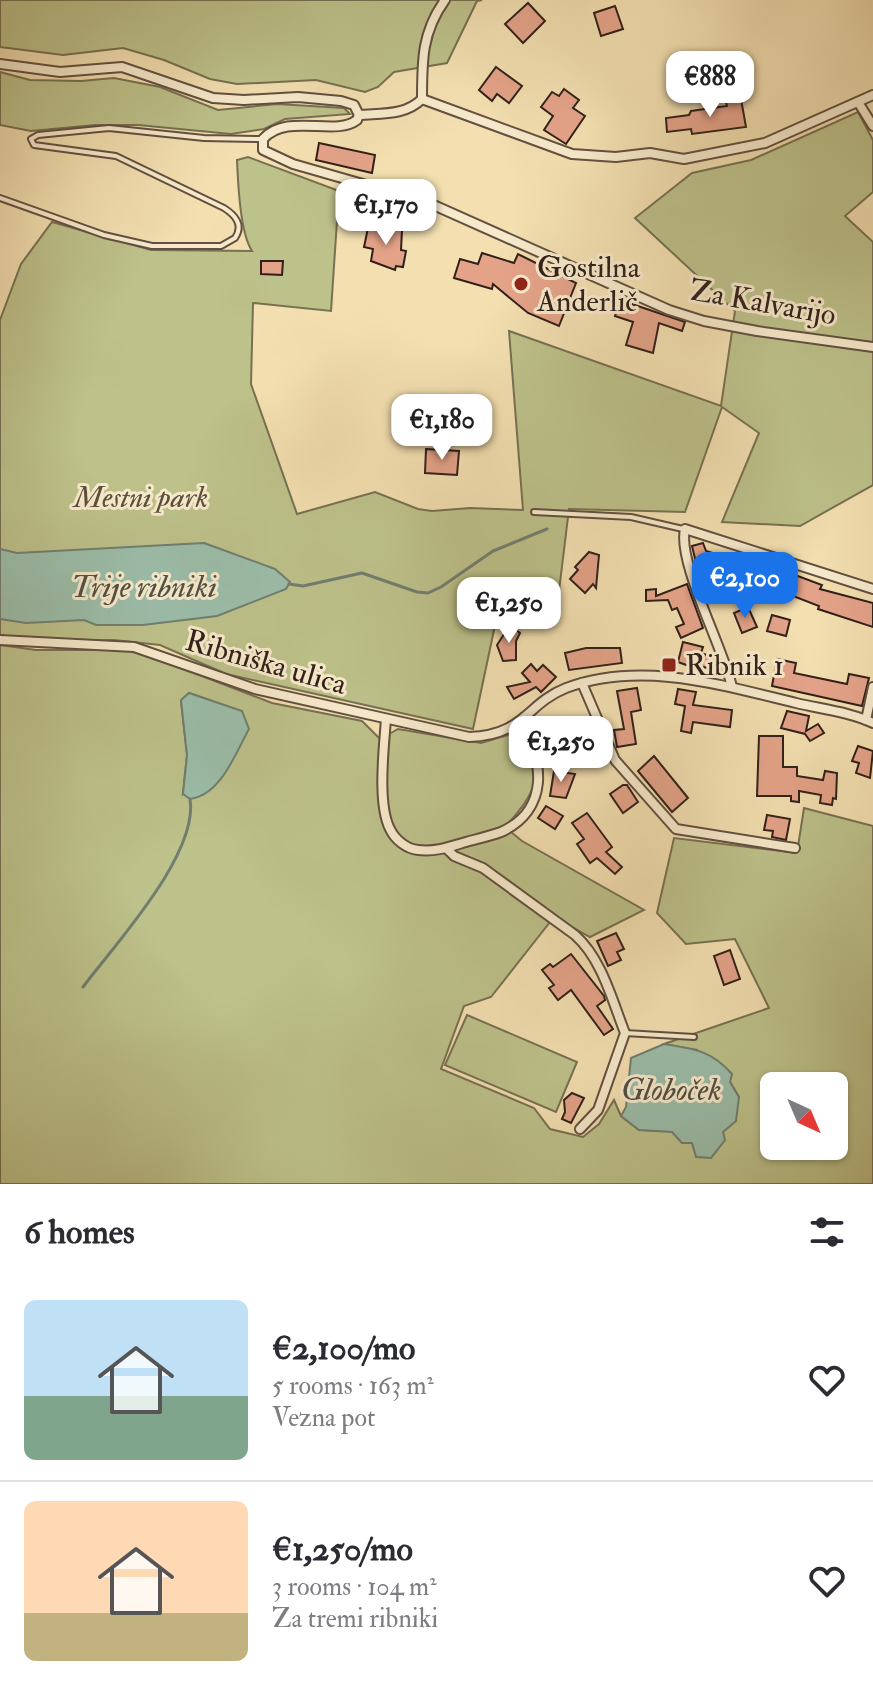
<!DOCTYPE html>
<html lang="en">
<head>
<meta charset="utf-8">
<style>
	:root { --surface:#fff; --page:#f7f7f7; --text:#2b2b33; --muted:#7c7c81; --line:#e1e1e2; --accent:#1a73e8 }
	body { margin:0; font-family:"IM FELL Double Pica",serif; background:var(--page); color:var(--text); height:100vh; display:flex; flex-direction:column; font-size:30px; white-space:nowrap }
	* { box-sizing:border-box; margin:0 }
	p { font-size:26px; color:var(--muted) }
	.icon { flex:none; width:44px; height:44px; fill:none; stroke:currentColor; stroke-width:2; stroke-linecap:round; stroke-linejoin:round }
	.map { position:relative; height:1184px; overflow:hidden }
	.drawer { display:flex; flex-direction:column; background:var(--surface); flex:1 }
	.drawer>* { flex:none }
	.needle { width:52px; rotate:136deg }
	.tools { position:absolute; left:760px; top:1072px; display:grid; gap:16px }
	.tools a { display:grid; place-items:center; width:88px; height:88px; border-radius:12px; background:var(--surface); box-shadow:0 2px 6px #0004; font-size:40px }
	.price { position:absolute; translate:-50% -68px; padding:0 18px; border-radius:16px; background:#fff; color:#222; font-size:26px; line-height:52px; filter:drop-shadow(0 2px 4px #0008) }
	.price::after { content:''; position:absolute; left:50%; top:48px; width:24px; height:18px; margin-left:-12px; background:inherit; clip-path:polygon(0 0,100% 0,50% 100%) }
	.price.current { background:var(--accent); color:#fff }
	ul { padding:0; list-style:none }
	li { display:flex; align-items:center; gap:24px; height:200px; padding:0 24px }
	li+li { border-top:2px solid var(--line) }
	li span { display:grid; place-items:center; flex:none; width:224px; height:160px; border-radius:12px; color:#555 }
	li>.icon { margin-inline-start:auto }
	span .icon { width:96px; height:96px; fill:#fffc; stroke-width:1 }
	li b { font-size:34px }
	h2 { display:flex; justify-content:space-between; align-items:center; height:96px; padding:0 24px; font-size:34px }
	.map>svg:first-child { display:block }
	.green { fill:#bdc18a; stroke:#777052; stroke-width:2; fill-rule:evenodd }
	.water { fill:#9bbda9; stroke:#717e70; stroke-width:2 }
	.lines { fill:none; stroke-linecap:round; stroke-linejoin:round }
	.stream { stroke:#717e70; stroke-width:3 }
	.building { fill:#e4a389; stroke:#31201a; stroke-width:2 }
	.service-casing { stroke:#625040; stroke-width:8 }
	.minor-casing { stroke:#625040; stroke-width:12 }
	.service { stroke:#f7eacc; stroke-width:4 }
	.minor { stroke:#f7eacc; stroke-width:8 }
	.poi-dot { fill:#8f2418; stroke:#f7eacc; stroke-width:3 }
	.labels { text-anchor:middle; stroke-width:6; stroke-linejoin:round; paint-order:stroke }
	.poi-label { font-size:30px; fill:#31201a; stroke:#f7eacc; text-anchor:start }
	.street-label { font-size:30px; fill:#31201a; stroke:#f7eacc }
	.park-label { font-size:30px; font-style:italic; fill:#5b503c; stroke:#f7eacc }
	.water-label { font-size:32px; font-style:italic; fill:#514f45; stroke:#f7eacc }
</style>
</head>
<body>
<div class="map">
<svg width="873" height="1184" viewBox="0 0 873 1184">
	<rect width="100%" height="100%" fill="#f3dfb0"/>
	<filter id="stains"><feTurbulence type="fractalNoise" baseFrequency=".0025" numOctaves="4"/><feColorMatrix values="0 0 0 0 .2 0 0 0 0 .09 0 0 0 0 .02 0 0 0 .5 -.17"/></filter>
	<radialGradient id="worn" r=".72"><stop offset=".6" stop-color="#630" stop-opacity="0"/><stop offset="1" stop-color="#630" stop-opacity=".3"/></radialGradient>
	<g class="green">
		<polygon points="0,0 482,0 477,1 447,63 394,72 378,87 365,92 316,80 237,84 210,79 164,60 123,48 63,55 0,47"/>
		<polygon points="0,72 30,80 81,81 114,78 160,87 218,110 277,104 344,108 350,114 285,119 264,129 231,134 138,125 95,125 31,131 0,125"/>
		<path d="M 858,112 L 873,140 L 873,192 L 845,216 L 873,242 L 873,485 L 800,526 L 722,522 L 759,433 L 722,407 L 685,512 L 569,509 L 557,607 L 497,616 L 473,729 L 226,674 L 160,645 L 114,640 L 47,642 L 0,635 L 0,320 L 21,264 L 52,222 L 151,250 L 252,251 C 240,233 238,183 237,160 L 248,157 L 339,191 L 331,311 L 253,303 L 251,384 L 297,514 L 375,492 L 418,509 L 432,511 L 470,508 L 523,510 L 509,331 L 721,406 L 735,311 L 635,218 L 692,173 L 751,160 Z"/>
		<path d="M 0,645 L 36,650 L 135,650 L 272,703 L 362,721 L 380,739 L 398,729 L 481,743 L 512,734 C 551,770 535,794 505,827 L 522,841 L 644,910 L 590,937 L 554,917 L 491,997 L 464,1006 L 441,1069 L 534,1108 L 550,1129 L 583,1137 L 599,1124 L 614,1100 L 621,1116 L 639,1130 L 723,1132 L 739,1097 L 730,1082 L 697,1050 L 664,1044 L 769,1008 L 735,939 L 686,944 L 657,913 L 674,838 L 797,853 L 804,808 L 873,826 L 873,1184 L 0,1184 ZM 189,693 L 241,711 L 183,793 L 187,755 L 181,701 ZM 774,1086 L 834,1086 L 834,1146 L 774,1146 Z"/>
		<polygon points="467,1015 577,1062 556,1112 445,1065"/>
	</g>
	<g class="water">
		<polygon points="204,543 275,569 290,582 286,589 217,616 143,625 96,625 84,620 26,623 0,619 0,549 17,553"/>
		<path d="M 189,693 L 242,711 L 249,729 C 235,754 221,795 190,799 L 183,794 L 187,755 L 181,700 Z"/>
		<path d="M 664,1044 C 694,1049 711,1050 732,1074 L 730,1082 L 739,1097 L 736,1121 L 723,1132 L 725,1140 L 711,1158 L 696,1157 L 692,1143 L 682,1143 L 672,1132 L 639,1130 L 621,1116 L 626,1107 L 631,1058 Z"/>
	</g>
	<g class="lines">
		<g class="stream">
			<polyline points="289,584 303,586 362,573 417,592 428,593 441,587 493,551 547,529"/>
			<path d="M 83,987 C 115,944 199,854 190,799"/>
		</g>
	</g>
	<g class="building">
		<polygon points="528,3 545,21 523,43 505,24"/>
		<polygon points="615,6 623,29 601,36 594,13"/>
		<polygon points="496,67 522,86 509,103 497,94 492,101 479,90"/>
		<polygon points="564,89 579,100 573,108 585,116 566,144 544,130 553,116 541,107 552,92 559,96"/>
		<polygon points="741,99 746,127 692,134 691,129 667,132 666,118 689,115 691,111 727,106 726,102"/>
		<polygon points="319,143 375,155 372,173 316,160"/>
		<polygon points="377,225 402,230 401,250 406,251 403,267 396,266 395,270 371,261 373,249 364,247 368,228 376,230"/>
		<polygon points="482,253 514,263 518,254 576,283 559,326 528,313 493,284 492,289 454,278 460,259 478,264"/>
		<polygon points="261,261 283,261 282,275 261,274"/>
		<polygon points="620,300 685,322 682,331 659,323 653,353 626,345 633,322 615,316"/>
		<polygon points="426,449 459,451 457,475 425,473"/>
		<polygon points="703,543 706,551 755,566 756,562 771,566 822,585 820,589 873,603 873,627 818,609 819,606 721,568 699,575 692,546"/>
		<polygon points="589,552 599,555 596,588 593,584 585,593 570,579 578,570 575,567"/>
		<polygon points="687,584 703,628 681,638 676,627 684,624 677,608 672,610 668,600 646,601 646,590 656,589 656,596"/>
		<polygon points="748,607 757,627 742,633 734,613"/>
		<polygon points="772,615 790,620 786,636 767,631"/>
		<polygon points="510,625 520,633 516,641 516,660 503,661 497,645"/>
		<polygon points="683,642 703,647 701,653 715,658 714,670 704,667 703,671 678,662"/>
		<polygon points="586,648 620,648 622,663 569,670 565,653"/>
		<polygon points="777,659 796,663 794,673 847,684 849,674 869,678 862,706 772,686"/>
		<polygon points="531,664 537,671 543,665 556,677 541,692 536,687 514,699 507,687 530,682 522,673"/>
		<polygon points="637,688 641,710 631,712 636,744 617,747 614,730 624,729 617,691"/>
		<polygon points="678,689 696,692 693,705 732,710 730,727 693,722 691,733 681,731 685,706 675,704"/>
		<polygon points="787,711 809,716 806,731 818,724 824,733 810,741 805,734 781,728"/>
		<polygon points="562,724 583,727 578,757 558,755"/>
		<polygon points="759,736 783,736 783,767 797,767 797,776 823,780 825,771 837,773 836,799 833,798 832,805 820,803 821,795 799,791 799,802 791,801 791,796 757,796"/>
		<polygon points="858,746 873,751 870,778 856,773 859,763 852,761"/>
		<polygon points="654,756 688,798 672,812 638,771"/>
		<polygon points="554,771 575,774 566,798 550,796"/>
		<polygon points="623,785 627,785 638,802 623,813 610,794"/>
		<polygon points="546,806 563,816 555,829 538,818"/>
		<polygon points="587,813 612,847 606,852 622,867 615,874 597,858 590,863 577,844 584,839 572,823"/>
		<polygon points="767,815 790,819 786,840 772,837 773,831 764,830"/>
		<polygon points="616,933 624,949 617,952 621,960 608,966 597,941"/>
		<polygon points="730,950 740,979 724,985 714,956"/>
		<polygon points="571,954 604,996 605,1000 597,1006 613,1029 604,1035 571,990 558,1000 549,988 554,985 542,970 550,964 553,967"/>
		<polygon points="572,1093 584,1098 571,1123 562,1119 565,1112 564,1100"/>
	</g>
	<g class="lines">
		<defs>
			<g id="service">
				<path d="M 0,198 L 104,235 L 152,246 L 221,246 L 235,238 C 244,225 235,215 224,208 L 116,156 L 34,145 L 31,139 L 38,135 L 109,128 L 204,138 L 261,139"/>
				<polyline points="534,512 631,517 683,529"/>
				<polyline points="625,1033 694,1037"/>
			</g>
			<g id="minor">
				<polyline points="0,64 60,72 122,67 213,98 244,100 298,97 341,101 354,105 359,115"/>
				<polyline points="422,99 572,154 616,157 650,153 684,159 765,143 873,95"/>
				<path d="M 422,99 C 422,60 422,32 445,0"/>
				<polyline points="858,102 873,126"/>
				<path d="M 359,115 L 357,120 C 335,137 287,112 263,139 L 263,150 L 293,164 L 429,203 L 669,310 L 704,321 L 757,331 L 873,347"/>
				<path d="M 359,115 C 381,113 405,116 422,99"/>
				<path d="M 0,640 L 134,647 L 255,689 L 469,737 C 525,735 526,704 566,688 C 641,660 721,685 796,703 C 821,709 850,712 873,723"/>
				<polyline points="582,683 615,760 676,829 795,848"/>
				<path d="M 732,687 C 723,647 677,562 685,529 L 873,589"/>
				<path d="M 386,719 C 384,747 377,804 390,829 C 395,840 407,849 418,850 C 436,852 449,847 466,842 C 477,839 490,836 501,832 C 548,811 547,759 517,724"/>
				<polyline points="866,720 873,687"/>
				<path d="M 448,850 L 454,856 L 483,868 L 575,935 C 602,959 612,1000 625,1033 L 598,1110 L 580,1129"/>
			</g>
		</defs>
		<use href="#service" class="service-casing"/>
		<use href="#minor" class="minor-casing"/>
		<use href="#service" class="service"/>
		<use href="#minor" class="minor"/>
	</g>
	<g class="poi-dot">
		<circle cx="521" cy="284" r="8"/>
		<rect x="661" y="657" width="16" height="16" rx="4"/>
	</g>
	<g class="labels">
		<g class="poi-label">
			<text x="537" y="277">Gostilna<tspan x="537" dy="34">Anderlič</tspan></text>
			<text x="685" y="675">Ribnik 1</text>
		</g>
		<g class="street-label">
			<text transform="translate(763 302) rotate(10)" y="10">Za Kalvarijo</text>
			<text transform="translate(266 662) rotate(16)" y="10">Ribniška ulica</text>
		</g>
		<g class="park-label">
			<text x="141" y="507">Mestni park</text>
		</g>
		<g class="water-label">
			<text x="144" y="597">Trije ribniki</text>
			<text x="671" y="1100">Globoček</text>
		</g>
	</g>
	<rect width="100%" height="100%" filter="url(#stains)"/>
	<rect width="100%" height="100%" fill="url(#worn)"/>
</svg>
<div class="tools">
<a><svg class="needle" viewBox="-14 -14 28 28"><path d="M0-13l5 13h-10z" fill="#e53935"/><path d="M0 13l5-13h-10z" fill="#7c7c81"/></svg></a>
</div>
<b class="price" style="left:710px;top:119px">€888</b>
<b class="price" style="left:386px;top:247px">€1,170</b>
<b class="price" style="left:442px;top:462px">€1,180</b>
<b class="price current" style="left:745px;top:620px">€2,100</b>
<b class="price" style="left:509px;top:645px">€1,250</b>
<b class="price" style="left:561px;top:784px">€1,250</b>
</div>
<section class="drawer">
<h2>6 homes<svg class="icon" aria-label="filters" viewBox="0 0 24 24"><path d="M4 7h16M4 17h16"/><circle cx="9" cy="7" r="2"/><circle cx="15" cy="17" r="2"/></svg></h2>
<ul>
<li><span style="background:linear-gradient(#bfe0f5 60%,#7fa58c 0)"><svg class="icon" aria-label="home" viewBox="0 0 24 24"><path d="M3 11l9-7 9 7M6 9v11h12V9"/></svg></span><div><b>€2,100/mo</b><p>5 rooms · 163 m²</p><p>Vezna pot</p></div><svg class="icon" aria-label="heart" viewBox="0 0 24 24"><path d="M12 20l-8-8c-3-5 5-10 8-4 3-6 11-1 8 4z"/></svg></li>
<li><span style="background:linear-gradient(#ffd9b3 70%,#c2b280 0)"><svg class="icon" aria-label="home" viewBox="0 0 24 24"><path d="M3 11l9-7 9 7M6 9v11h12V9"/></svg></span><div><b>€1,250/mo</b><p>3 rooms · 104 m²</p><p>Za tremi ribniki</p></div><svg class="icon" aria-label="heart" viewBox="0 0 24 24"><path d="M12 20l-8-8c-3-5 5-10 8-4 3-6 11-1 8 4z"/></svg></li>
</ul>
</section>
</body>
</html>
